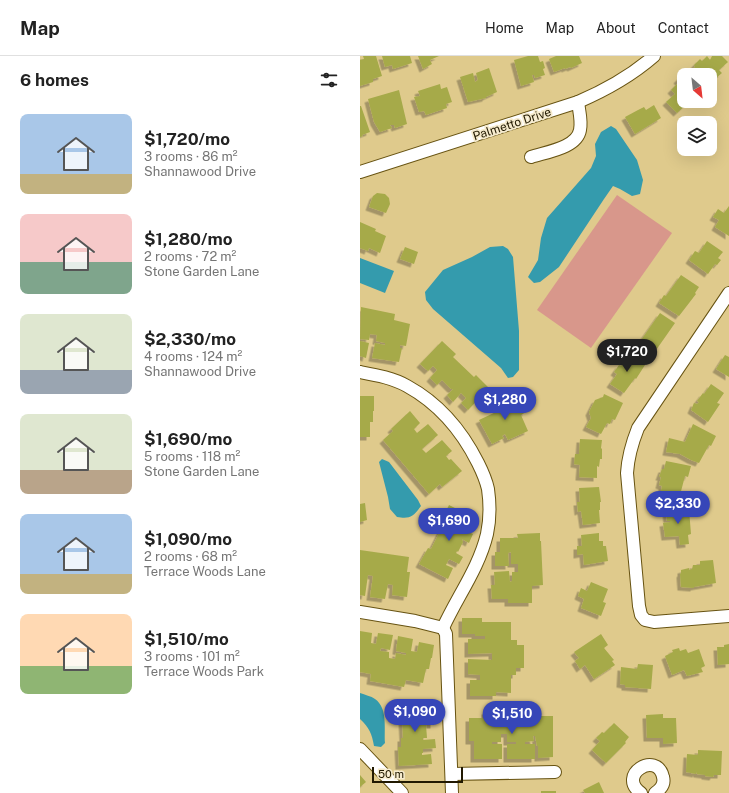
<!DOCTYPE html>
<html lang="en">
<head>
<meta charset="utf-8">
<style>
	:root { --surface:#fff; --page:#f2f2f2; --text:#222; --muted:#767676; --line:#e0e0e0; --accent:#3646b8 }
	body { margin:0; font-family:"Public Sans",sans-serif; background:var(--page); color:var(--text); height:100vh; display:flex; flex-direction:column; font-size:15px; white-space:nowrap }
	* { box-sizing:border-box; margin:0 }
	p { font-size:13px; color:var(--muted) }
	.icon { flex:none; width:22px; height:22px; fill:none; stroke:currentColor; stroke-width:2; stroke-linecap:round; stroke-linejoin:round }
	.map { position:relative; flex:1; overflow:hidden }
	.panel { display:flex; flex-direction:column; background:var(--surface); width:360px }
	.panel>* { flex:none }
	.needle { width:26px; rotate:152deg }
	.buttons { position:absolute; left:317px; top:12px; display:grid; gap:8px }
	.buttons a { display:grid; place-items:center; width:40px; height:40px; border-radius:8px; background:var(--surface); box-shadow:0 4px 16px #0002; font-size:20px }
	.scale { position:absolute; left:12px; bottom:10px; width:91px; box-sizing:border-box; padding-left:4px; border:2px solid #211901; border-top:0; font-size:11px; line-height:14px; white-space:nowrap; color:#211901; -webkit-text-stroke:3px #f6ebcd; paint-order:stroke }
	.price { position:absolute; translate:-50% -34px; padding:0 9px; border-radius:14px; background:var(--accent); color:#fff; font-size:13px; line-height:26px; filter:drop-shadow(0 1px 2px #0008) }
	.price::after { content:''; position:absolute; left:50%; top:24px; width:12px; height:9px; margin-left:-6px; background:inherit; clip-path:polygon(0 0,100% 0,50% 100%) }
	.price.selected { background:#222; color:#fff }
	ul { padding:0; list-style:none }
	li { display:flex; align-items:center; gap:12px; height:100px; padding:0 20px }
	li span { display:grid; place-items:center; flex:none; width:112px; height:80px; border-radius:8px; color:#555 }
	li>.icon { margin-inline-start:auto }
	span .icon { width:48px; height:48px; fill:#fffc; stroke-width:1 }
	li b { font-size:17px }
	h2 { display:flex; justify-content:space-between; align-items:center; height:48px; padding:0 20px; font-size:17px }
	header { display:flex; align-items:center; gap:24px; box-sizing:border-box; height:56px; padding:0 20px; background:var(--surface); border-bottom:1px solid var(--line) }
	header strong { font-size:19px }
	nav { display:flex; gap:22px; margin-inline-start:auto; font-size:14px }
	main { display:flex; flex:1; min-height:0 }
	.map>svg:first-child { display:block }
	.green { fill:#d8978b }
	.water { fill:#349bad }
	.building { fill:#a6aa4a; filter:url(#shadow) }
	.lines { fill:none; stroke-linecap:round; stroke-linejoin:round }
	.minor-casing { stroke:#675312; stroke-width:14 }
	.minor { stroke:#fff; stroke-width:12 }
	.labels { text-anchor:middle; stroke-width:3.5; stroke-linejoin:round; paint-order:stroke }
	.street-label { font-size:12px; fill:#211901; stroke:#f6ebcd }
</style>
</head>
<body>
<header>
<strong>Map</strong>
<nav><a>Home</a><a>Map</a><a>About</a><a>Contact</a></nav>
</header>
<main>
<section class="panel">
<h2>6 homes<svg class="icon" aria-label="filters" viewBox="0 0 24 24"><path d="M4 7h16M4 17h16"/><circle cx="9" cy="7" r="2"/><circle cx="15" cy="17" r="2"/></svg></h2>
<ul>
<li><span style="background:linear-gradient(#a9c7e8 75%,#c2b280 0)"><svg class="icon" aria-label="home" viewBox="0 0 24 24"><path d="M3 11l9-7 9 7M6 9v11h12V9"/></svg></span><div><b>$1,720/mo</b><p>3 rooms · 86 m²</p><p>Shannawood Drive</p></div></li>
<li><span style="background:linear-gradient(#f6c9c9 60%,#7fa58c 0)"><svg class="icon" aria-label="home" viewBox="0 0 24 24"><path d="M3 11l9-7 9 7M6 9v11h12V9"/></svg></span><div><b>$1,280/mo</b><p>2 rooms · 72 m²</p><p>Stone Garden Lane</p></div></li>
<li><span style="background:linear-gradient(#dfe7d0 70%,#9aa5b1 0)"><svg class="icon" aria-label="home" viewBox="0 0 24 24"><path d="M3 11l9-7 9 7M6 9v11h12V9"/></svg></span><div><b>$2,330/mo</b><p>4 rooms · 124 m²</p><p>Shannawood Drive</p></div></li>
<li><span style="background:linear-gradient(#dfe7d0 70%,#b9a48a 0)"><svg class="icon" aria-label="home" viewBox="0 0 24 24"><path d="M3 11l9-7 9 7M6 9v11h12V9"/></svg></span><div><b>$1,690/mo</b><p>5 rooms · 118 m²</p><p>Stone Garden Lane</p></div></li>
<li><span style="background:linear-gradient(#a9c7e8 75%,#c2b280 0)"><svg class="icon" aria-label="home" viewBox="0 0 24 24"><path d="M3 11l9-7 9 7M6 9v11h12V9"/></svg></span><div><b>$1,090/mo</b><p>2 rooms · 68 m²</p><p>Terrace Woods Lane</p></div></li>
<li><span style="background:linear-gradient(#ffd9b3 65%,#8fb573 0)"><svg class="icon" aria-label="home" viewBox="0 0 24 24"><path d="M3 11l9-7 9 7M6 9v11h12V9"/></svg></span><div><b>$1,510/mo</b><p>3 rooms · 101 m²</p><p>Terrace Woods Park</p></div></li>
</ul>
</section>
<div class="map">
<svg width="369" height="737" viewBox="0 0 369 737">
	<defs>
		<filter id="shadow"><feDropShadow dx="-3.5" dy="3.5" stdDeviation="0" flood-color="#0004"/></filter>
	</defs>
	<rect width="100%" height="100%" fill="#dfca8c"/>
	<polygon class="green" points="257,139 312,177 231,292 177,254"/>
	<g class="water">
		<polygon points="251,70 256,73 277,104 283,124 280,138 272,140 260,133 253,130 244,143 199,211 180,226 174,227 168,221 178,204 181,182 187,162 231,112 236,100 235,88 241,76"/>
		<polygon points="143,190 148,193 153,201 159,275 159,314 153,321 148,322 141,312 73,253 66,244 65,236 83,214 112,201 130,191"/>
		<polygon points="0,202 34,215 25,237 0,227"/>
		<path d="M 22,403 L 29,406 L 58,444 L 61,450 C 53,461 50,463 37,461 L 30,453 L 28,441 L 19,406 Z"/>
		<path d="M 0,637 C 5,639 11,640 15,643 C 28,652 24,673 25,687 L 21,691 L 14,690 C 12,678 9,671 0,663 Z"/>
	</g>
	<g class="building">
		<polygon points="3,0 16,0 22,20 13,23 13,26 0,30 0,4 4,3"/>
		<polygon points="22,0 50,0 52,7 33,13 32,9 25,11"/>
		<polygon points="58,0 79,0 70,4 72,8 63,13"/>
		<polygon points="168,0 178,0 180,6 183,5 185,12 183,13 185,19 175,22 174,19 172,19 174,26 161,30 154,4"/>
		<polygon points="196,0 219,0 222,7 211,12 210,11 205,13 205,12 194,16 189,3"/>
		<polygon points="347,0 350,4 352,0 362,0 368,6 359,14 362,17 356,22 353,20 350,22 350,19 334,19 330,15 335,11 334,9 340,3 342,5"/>
		<polygon points="129,12 137,36 126,41 126,42 108,46 100,21 113,17 115,26 118,24 116,17"/>
		<polygon points="325,16 327,19 324,19 324,45 330,45 317,57 306,46 315,38 311,34 319,26 317,24"/>
		<polygon points="80,28 81,33 87,31 92,46 86,48 87,52 66,59 64,55 59,56 54,41 60,40 58,35"/>
		<polygon points="39,34 47,68 35,72 34,69 30,69 32,72 20,76 14,66 8,43"/>
		<polygon points="294,49 301,62 275,78 265,61 278,54 284,51 286,54"/>
		<polygon points="0,50 1,50 10,76 2,79 3,80 0,81"/>
		<polygon points="17,137 25,138 29,142 30,148 26,157 9,151 13,140"/>
		<polygon points="369,150 369,180 355,171 359,164 353,161 358,153 364,157"/>
		<polygon points="0,166 16,173 15,175 26,180 20,197 9,192 8,195 0,192"/>
		<polygon points="347,185 363,196 358,202 361,204 357,209 355,208 348,218 329,204 335,195 339,197"/>
		<polygon points="45,191 58,196 54,208 40,203"/>
		<polygon points="321,219 339,231 335,237 336,238 319,260 299,247 304,239 306,240"/>
		<polygon points="1,251 35,258 34,264 50,268 46,290 40,289 40,292 42,292 39,306 12,302 15,287 25,289 25,287 16,285 17,279 10,278 9,284 0,283"/>
		<polygon points="300,257 315,267 294,297 279,287"/>
		<polygon points="0,285 9,287 6,302 0,300"/>
		<polygon points="82,285 96,298 93,301 114,321 116,319 129,332 108,354 101,347 106,342 101,337 93,346 87,339 93,333 91,333 82,324 83,323 77,329 70,322 77,314 73,310 68,315 60,308"/>
		<polygon points="269,298 285,309 276,323 275,322 264,337 250,328 257,318 254,316 259,309 261,310"/>
		<polygon points="365,299 369,301 369,321 356,313"/>
		<polygon points="351,328 364,337 357,347 360,348 348,366 331,354 334,347 337,348 339,346 337,345 343,337 344,338"/>
		<polygon points="244,338 263,347 255,364 252,363 250,368 247,367 241,378 226,371 231,362 229,356 235,344 243,341"/>
		<polygon points="0,340 14,340 14,355 13,355 13,366 10,366 10,381 0,381"/>
		<polygon points="158,340 166,356 161,359 168,375 148,384 145,378 142,380 144,382 132,388 119,364 138,355 136,350"/>
		<polygon points="50,355 60,367 54,373 57,377 68,368 78,379 62,393 66,397 82,384 92,395 86,400 89,404 91,403 102,415 82,431 80,428 69,438 23,384 33,375 31,373"/>
		<polygon points="333,368 356,380 351,390 349,389 339,407 331,404 320,398 306,396 309,382 325,386"/>
		<polygon points="220,383 242,384 241,392 242,393 242,403 240,403 239,411 237,410 237,422 219,421 220,409 214,408 215,398 219,398"/>
		<polygon points="306,405 331,410 328,421 325,420 319,443 300,440 302,430 299,429 301,421 299,421 302,413 304,413"/>
		<polygon points="239,431 241,446 240,446 240,454 239,454 240,467 223,469 221,455 218,456 217,446 220,446 219,432"/>
		<polygon points="5,447 7,464 0,466 0,448"/>
		<polygon points="89,449 117,463 113,472 106,468 105,469 104,474 113,478 109,487 102,483 103,486 98,496 97,495 96,497 103,501 99,508 89,503 86,509 93,512 88,523 59,508 68,492 71,493 84,467 81,465"/>
		<polygon points="311,452 320,452 321,454 329,453 331,478 328,479 329,488 320,489 319,480 305,481 303,467 310,466 310,465 307,465 306,455 311,455"/>
		<polygon points="180,477 180,485 181,485 183,529 172,530 172,547 148,547 148,543 132,543 131,529 135,529 134,516 149,515 150,526 152,525 152,516 158,516 158,508 151,508 151,496 148,497 149,510 135,510 135,496 140,496 140,482 158,482 157,478"/>
		<polygon points="239,477 239,485 243,485 243,490 246,490 248,505 224,509 223,498 217,499 217,490 222,490 221,479"/>
		<polygon points="0,494 49,501 47,516 50,516 47,541 32,539 33,529 28,528 25,543 10,541 13,520 8,519 5,540 0,539"/>
		<polygon points="353,504 356,527 334,531 334,532 321,531 320,518 321,517 321,514 329,512 329,514 332,513 333,509 340,509 340,505"/>
		<polygon points="231,526 248,533 243,546 246,547 241,560 221,552 224,543 218,540 221,532 227,535"/>
		<polygon points="102,562 122,562 122,566 151,566 151,584 157,584 157,589 164,589 164,612 156,612 156,619 151,619 151,637 136,636 136,640 110,640 110,624 120,624 120,619 108,618 108,603 132,604 132,597 108,598 108,583 125,583 125,580 115,580 115,578 102,578"/>
		<polygon points="0,575 12,577 11,587 16,588 18,577 33,579 30,594 21,592 20,595 29,596 29,602 35,603 36,597 46,599 46,597 36,595 38,580 53,583 51,595 57,596 59,586 74,589 72,602 71,602 69,613 66,613 63,627 46,624 44,631 10,625 11,618 0,616"/>
		<polygon points="241,578 248,589 244,592 254,604 252,605 255,609 234,623 225,609 220,613 215,605 219,602 214,596"/>
		<polygon points="369,588 369,608 358,609 357,591 364,591 364,589"/>
		<polygon points="319,592 320,595 326,593 328,597 339,593 345,610 341,612 343,616 327,620 324,614 312,619 305,600 313,596 312,594"/>
		<polygon points="278,608 293,609 291,633 265,631 265,629 260,628 261,611 277,613"/>
		<polygon points="70,643 70,653 61,654 61,656 62,656 62,661 74,660 74,669 66,669 67,682 63,682 63,684 75,683 76,692 63,693 63,697 62,697 62,699 71,698 72,708 39,710 38,691 41,691 41,682 43,682 42,662 39,662 38,645"/>
		<polygon points="177,654 177,660 193,660 193,701 178,702 178,690 177,690 175,680 173,680 174,685 165,686 165,688 175,688 175,703 147,703 147,688 156,688 156,686 147,686 147,678 141,678 141,686 132,686 132,688 142,688 142,703 114,703 114,685 109,685 109,662 125,662 125,655"/>
		<polygon points="303,658 303,662 316,662 317,687 303,688 303,682 287,682 286,659"/>
		<polygon points="254,667 269,681 265,686 266,687 246,707 232,694 240,685 236,682 242,676 244,677"/>
		<polygon points="338,694 362,695 361,719 354,719 353,721 345,720 345,719 337,718 337,716 336,718 326,716 327,698 338,699"/>
		<polygon points="0,719 6,726 0,731"/>
		<polygon points="239,726 244,737 225,737 223,734"/>
		<rect x="181" y="735" width="15" height="2"/>
	</g>
	<g class="lines">
		<defs>
			<g id="minor">
				<path d="M 171,101 C 186,96 217,92 220,74 C 222,65 219,55 218,46"/>
				<path d="M 0,116 L 218,46 C 246,34 271,20 294,0"/>
				<path d="M 369,237 L 278,372 C 272,387 268,401 267,417 L 279,550 L 281,559 L 285,564 L 294,566 L 369,560"/>
				<path d="M 0,316 C 16,319 33,322 47,330 C 78,347 102,375 118,407 C 122,415 126,424 128,433 C 130,447 130,464 127,478 C 119,512 97,541 83,572"/>
				<polyline points="0,556 55,565 83,572"/>
				<polyline points="83,572 86,578 92,737"/>
				<polyline points="0,693 42,737"/>
				<polyline points="92,718 195,716"/>
				<path d="M 281,737 C 256,719 297,694 303,721 C 305,728 301,733 295,737"/>
			</g>
		</defs>
		<use href="#minor" class="minor-casing"/>
		<use href="#minor" class="minor"/>
	</g>
	<g class="labels">
		<g class="street-label">
			<text transform="translate(152 68) rotate(-18)" y="4">Palmetto Drive</text>
		</g>
	</g>
</svg>
<div class="buttons">
<a><svg class="needle" viewBox="-14 -14 28 28"><path d="M0-13l5 13h-10z" fill="#e53935"/><path d="M0 13l5-13h-10z" fill="#767676"/></svg></a>
<a><svg class="icon" aria-label="layers" viewBox="0 0 24 24"><path d="M12 4l9 5-9 5-9-5zM3 14l9 5 9-5"/></svg></a>
</div>
<div class="scale">50 m</div>
<b class="price selected" style="left:267px;top:317px">$1,720</b>
<b class="price" style="left:145px;top:365px">$1,280</b>
<b class="price" style="left:318px;top:469px">$2,330</b>
<b class="price" style="left:89px;top:486px">$1,690</b>
<b class="price" style="left:55px;top:677px">$1,090</b>
<b class="price" style="left:152px;top:679px">$1,510</b>
</div>
</main>
</body>
</html>
